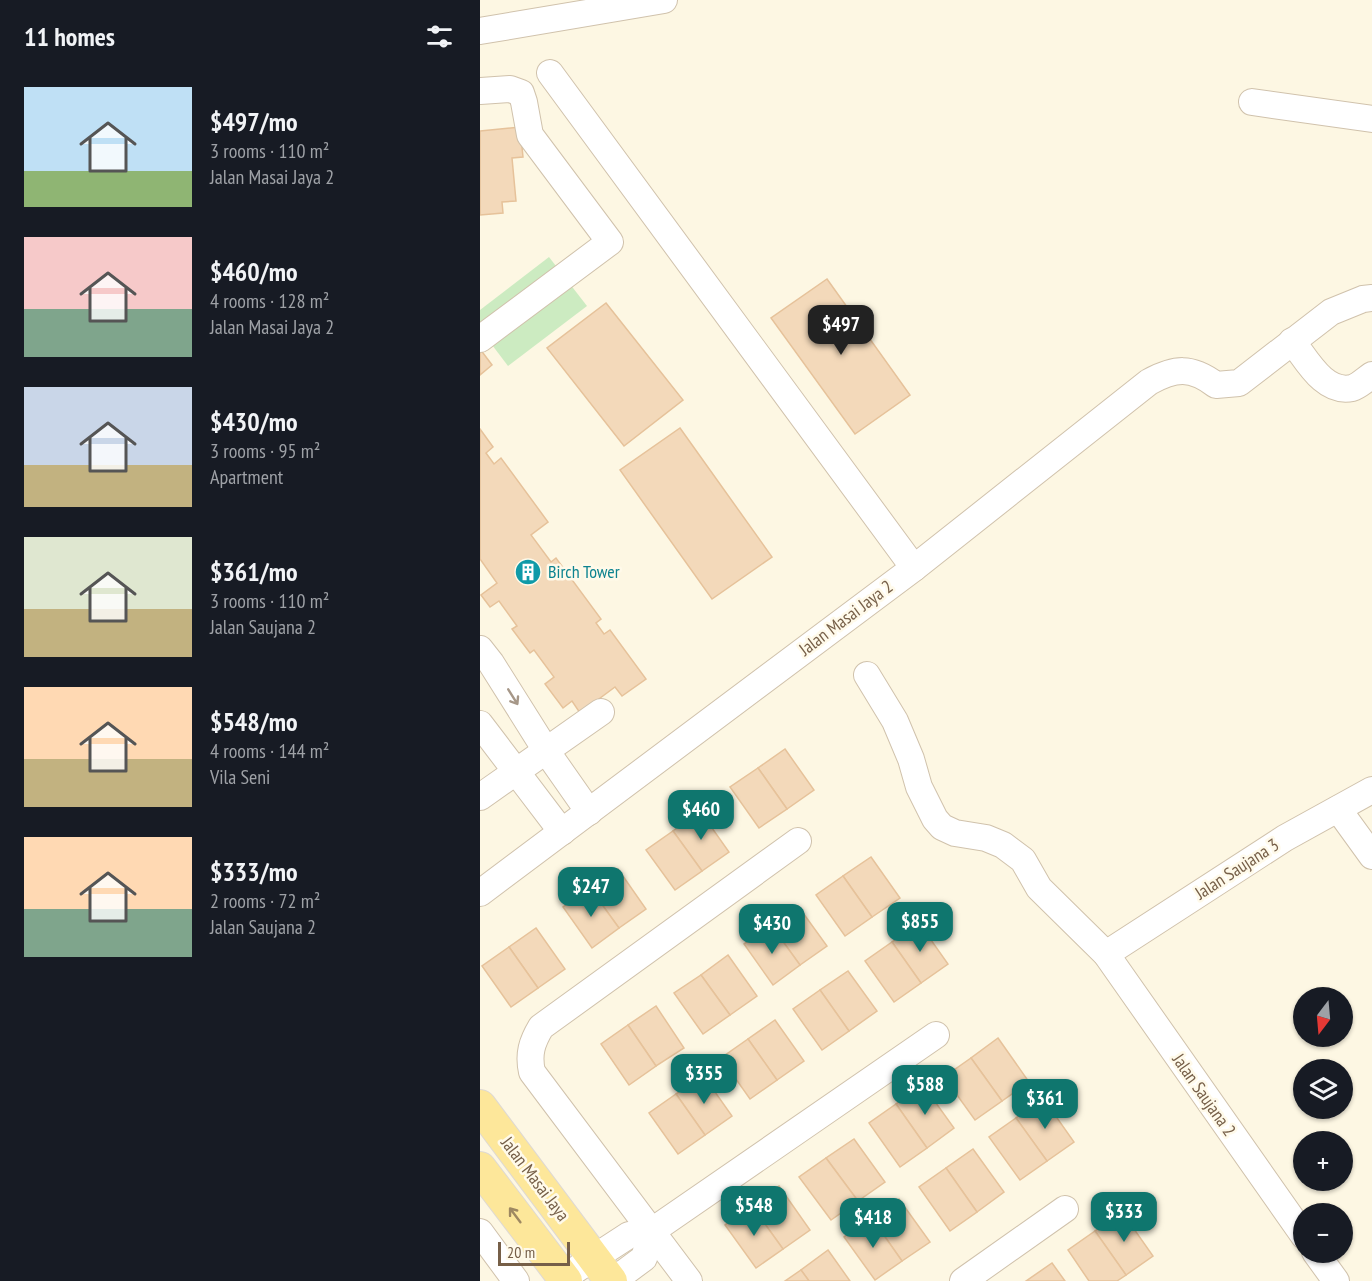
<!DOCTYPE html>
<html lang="en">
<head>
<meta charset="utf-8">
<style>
	:root { --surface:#171b24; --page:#242831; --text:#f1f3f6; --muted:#9ea1a6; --accent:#0f766e }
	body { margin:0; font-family:"PT Sans Narrow",sans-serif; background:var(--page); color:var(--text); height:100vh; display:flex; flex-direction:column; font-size:22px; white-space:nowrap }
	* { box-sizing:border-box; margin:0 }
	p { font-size:20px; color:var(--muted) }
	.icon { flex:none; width:33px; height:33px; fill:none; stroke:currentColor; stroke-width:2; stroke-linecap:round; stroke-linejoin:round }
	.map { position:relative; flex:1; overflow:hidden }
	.details { display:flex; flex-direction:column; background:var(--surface); width:480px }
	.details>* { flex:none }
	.needle { width:39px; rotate:196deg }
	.fabs { position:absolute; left:813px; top:987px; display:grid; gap:12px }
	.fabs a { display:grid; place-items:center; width:60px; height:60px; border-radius:50%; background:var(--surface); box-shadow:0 2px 4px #0004; font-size:30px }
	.scale { position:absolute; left:18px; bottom:15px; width:72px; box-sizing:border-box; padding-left:6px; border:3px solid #765f48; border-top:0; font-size:16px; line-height:21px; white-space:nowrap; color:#765f48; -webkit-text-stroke:4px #fffaea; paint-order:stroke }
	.price { position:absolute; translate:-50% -51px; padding:0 14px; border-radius:12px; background:var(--accent); color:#fff; font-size:20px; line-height:39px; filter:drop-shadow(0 2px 3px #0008) }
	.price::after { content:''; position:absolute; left:50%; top:36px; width:18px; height:14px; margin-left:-9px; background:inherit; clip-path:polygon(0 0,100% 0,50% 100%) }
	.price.current { background:#222; color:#fff }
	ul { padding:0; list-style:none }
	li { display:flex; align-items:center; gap:18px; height:150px; padding:0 24px }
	li span { display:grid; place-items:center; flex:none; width:168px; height:120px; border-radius:0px; color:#555 }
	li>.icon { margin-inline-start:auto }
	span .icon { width:72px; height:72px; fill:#fffc; stroke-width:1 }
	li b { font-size:26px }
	h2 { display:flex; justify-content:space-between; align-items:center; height:72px; padding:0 24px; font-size:26px }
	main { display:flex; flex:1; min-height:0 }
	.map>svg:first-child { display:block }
	.green { fill:#ccebc1 }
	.building { fill:#f3d9ba; stroke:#e6c29a; stroke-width:1.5 }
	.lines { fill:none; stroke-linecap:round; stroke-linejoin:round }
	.minor-casing { stroke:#d0c2ac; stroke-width:28 }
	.major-casing { stroke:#ded9d3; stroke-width:34 }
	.minor { stroke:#fff; stroke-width:26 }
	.major { stroke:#fde79a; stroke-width:32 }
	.oneway { stroke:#a69788 }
	.oneway2 { stroke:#9e8861 }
	.labels { text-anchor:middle; stroke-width:5; stroke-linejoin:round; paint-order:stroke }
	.culture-label { font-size:18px; fill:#0d838f; stroke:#fffaea; text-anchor:start }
	.street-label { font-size:18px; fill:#765f48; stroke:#fffaea }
</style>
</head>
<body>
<main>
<section class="details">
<h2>11 homes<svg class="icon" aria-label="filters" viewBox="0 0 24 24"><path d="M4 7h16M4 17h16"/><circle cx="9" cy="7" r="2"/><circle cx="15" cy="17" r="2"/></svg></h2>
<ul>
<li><span style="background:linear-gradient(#bfe0f5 70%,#8fb573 0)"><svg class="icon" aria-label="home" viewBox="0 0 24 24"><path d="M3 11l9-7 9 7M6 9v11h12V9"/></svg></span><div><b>$497/mo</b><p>3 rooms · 110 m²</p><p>Jalan Masai Jaya 2</p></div></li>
<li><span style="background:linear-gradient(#f6c9c9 60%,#7fa58c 0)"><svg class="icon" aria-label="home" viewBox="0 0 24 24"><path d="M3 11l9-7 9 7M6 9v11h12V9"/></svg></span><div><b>$460/mo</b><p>4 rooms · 128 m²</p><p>Jalan Masai Jaya 2</p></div></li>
<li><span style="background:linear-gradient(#c9d6e8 65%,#c2b280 0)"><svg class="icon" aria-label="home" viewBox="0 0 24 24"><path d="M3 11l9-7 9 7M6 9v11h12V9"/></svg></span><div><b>$430/mo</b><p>3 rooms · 95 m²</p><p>Apartment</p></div></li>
<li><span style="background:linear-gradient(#dfe7d0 60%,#c2b280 0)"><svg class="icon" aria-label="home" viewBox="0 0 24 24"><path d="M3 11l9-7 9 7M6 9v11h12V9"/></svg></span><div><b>$361/mo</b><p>3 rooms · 110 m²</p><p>Jalan Saujana 2</p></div></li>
<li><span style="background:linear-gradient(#ffd9b3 60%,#c2b280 0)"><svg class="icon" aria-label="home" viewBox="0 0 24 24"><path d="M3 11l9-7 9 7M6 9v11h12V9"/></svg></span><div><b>$548/mo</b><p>4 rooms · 144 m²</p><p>Vila Seni</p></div></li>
<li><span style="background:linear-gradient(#ffd9b3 60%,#7fa58c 0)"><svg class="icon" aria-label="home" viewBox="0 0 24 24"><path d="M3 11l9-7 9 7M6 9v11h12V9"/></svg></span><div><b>$333/mo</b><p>2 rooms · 72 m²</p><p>Jalan Saujana 2</p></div></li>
</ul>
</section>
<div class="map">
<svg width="892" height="1281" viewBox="0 0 892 1281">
	<rect width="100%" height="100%" fill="#fdf7e3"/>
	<polygon class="green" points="69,257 107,306 28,366 0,329 0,310"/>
	<g class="building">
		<polygon points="40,127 43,157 32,158 36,201 22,202 23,213 0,215 0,131"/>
		<polygon points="347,279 430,395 375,434 291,318"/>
		<polygon points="126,303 203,400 144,446 67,348"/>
		<polygon points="0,349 12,365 0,375"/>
		<polygon points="200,428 292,557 232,599 140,470"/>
		<polygon points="0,429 13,447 6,453 14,464 21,458 68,522 51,535 71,562 76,558 121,619 116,623 124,634 130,630 166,679 142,696 135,687 100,713 92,701 83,708 65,684 74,677 54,650 50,653 32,629 37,626 19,601 10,607 1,595 17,583 0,559"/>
		<polygon points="305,749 334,790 307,809 278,768"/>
		<polygon points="278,768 307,809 279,828 250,787"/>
		<polygon points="220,811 249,852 222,871 193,831"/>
		<polygon points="193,831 222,871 195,890 166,850"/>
		<polygon points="391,857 420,898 392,917 363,876"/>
		<polygon points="138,869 166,909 139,928 110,888"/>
		<polygon points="363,876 392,917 365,936 336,895"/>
		<polygon points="110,888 139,928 112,948 83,907"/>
		<polygon points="318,906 347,946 320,965 291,925"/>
		<polygon points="439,923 468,964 441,983 412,942"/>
		<polygon points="291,925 320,965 293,985 264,944"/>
		<polygon points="56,928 85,969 58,988 29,947"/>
		<polygon points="412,942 441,983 414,1002 385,961"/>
		<polygon points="29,947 58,988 31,1007 2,966"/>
		<polygon points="248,955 277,996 250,1015 221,975"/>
		<polygon points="368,971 397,1011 369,1031 340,990"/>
		<polygon points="221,975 250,1015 223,1034 194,993"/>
		<polygon points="340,990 369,1031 342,1050 313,1009"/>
		<polygon points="176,1006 204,1048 176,1066 148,1025"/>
		<polygon points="295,1020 324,1061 297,1080 268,1039"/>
		<polygon points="148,1025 176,1066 149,1085 121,1044"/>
		<polygon points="518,1038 549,1082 522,1101 491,1058"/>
		<polygon points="268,1039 297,1080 270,1099 241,1058"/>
		<polygon points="491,1058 522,1101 495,1120 464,1077"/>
		<polygon points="223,1075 252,1116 225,1135 196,1094"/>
		<polygon points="443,1085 474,1128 447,1148 416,1104"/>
		<polygon points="196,1094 225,1135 198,1154 169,1113"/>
		<polygon points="563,1098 594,1142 567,1161 536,1118"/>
		<polygon points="416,1104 447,1148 420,1167 389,1123"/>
		<polygon points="536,1118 567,1161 540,1180 509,1137"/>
		<polygon points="374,1139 405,1182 378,1201 346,1158"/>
		<polygon points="493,1149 524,1192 497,1212 466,1168"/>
		<polygon points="346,1158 378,1201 351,1220 319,1177"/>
		<polygon points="466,1168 497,1212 470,1231 439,1187"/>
		<polygon points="299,1186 330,1230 303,1249 272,1206"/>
		<polygon points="419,1199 450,1242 422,1261 391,1217"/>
		<polygon points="272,1206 303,1249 276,1268 245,1225"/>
		<polygon points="642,1212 673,1256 646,1275 615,1231"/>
		<polygon points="391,1217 422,1261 395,1280 364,1237"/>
		<polygon points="615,1231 646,1275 637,1281 609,1281 588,1250"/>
		<polygon points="348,1250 370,1281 329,1281 321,1270"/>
		<polygon points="572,1263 585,1281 546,1281"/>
		<polygon points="321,1270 329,1281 305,1281"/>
	</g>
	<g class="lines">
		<defs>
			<g id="minor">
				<polyline points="0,31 184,0"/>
				<polyline points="70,73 434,568"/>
				<polyline points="0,91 30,89 41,93 44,102 50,135 130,242 0,339"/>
				<polyline points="772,102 892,119"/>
				<path d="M 812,341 C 827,360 844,394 872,388 C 879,386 886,379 892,375"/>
				<polyline points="0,649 11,663 67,752 109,812"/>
				<polyline points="387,675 415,721 431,759 439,787 455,819 462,827 475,833 506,838 523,845 543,860 559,888 626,954 824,1236"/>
				<polyline points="0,724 82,832"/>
				<polyline points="0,797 121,712"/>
				<polyline points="858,809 892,856"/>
				<path d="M 0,893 L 434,568 L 669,382 C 695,368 711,366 736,385 L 759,383 L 851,312 L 883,299 L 892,298"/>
				<polyline points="626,954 805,838 892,790"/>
				<polyline points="0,1232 36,1281"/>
				<polyline points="835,1252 856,1281"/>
				<polyline points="83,1278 149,1235 172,1231 456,1035"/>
				<polyline points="133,1281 164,1258 172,1231"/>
				<path d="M 209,1281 L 52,1072 C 48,1054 52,1042 61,1027 L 318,841"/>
				<polyline points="483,1281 585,1209"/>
			</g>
			<g id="major">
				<polyline points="0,1106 131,1281"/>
				<polyline points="0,1168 86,1281"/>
			</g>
		</defs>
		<use href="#minor" class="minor-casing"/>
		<use href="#major" class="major-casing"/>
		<use href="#minor" class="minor"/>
		<use href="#major" class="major"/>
	</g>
	<defs><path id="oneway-shaft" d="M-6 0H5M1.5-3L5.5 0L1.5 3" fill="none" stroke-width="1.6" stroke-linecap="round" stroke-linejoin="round" transform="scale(1.5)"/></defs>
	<use class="oneway" href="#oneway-shaft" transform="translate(33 697) rotate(58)"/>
	<use class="oneway2" href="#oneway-shaft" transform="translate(35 1215) rotate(-127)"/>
	<defs>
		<symbol id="building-disc" viewBox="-11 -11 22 22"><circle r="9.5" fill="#0f9aa8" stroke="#fffaea"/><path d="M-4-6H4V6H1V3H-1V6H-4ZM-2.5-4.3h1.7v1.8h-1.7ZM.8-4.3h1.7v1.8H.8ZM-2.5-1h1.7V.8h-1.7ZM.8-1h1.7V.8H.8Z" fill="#fff"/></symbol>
	</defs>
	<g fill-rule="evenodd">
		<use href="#building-disc" x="33" y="557" width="30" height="30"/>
	</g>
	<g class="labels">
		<g class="culture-label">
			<text x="68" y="578">Birch Tower</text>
		</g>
		<g class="street-label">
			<text transform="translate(366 618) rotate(-37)" y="6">Jalan Masai Jaya 2</text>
			<text transform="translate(757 869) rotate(-33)" y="6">Jalan Saujana 3</text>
			<text transform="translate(724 1095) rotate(55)" y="6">Jalan Saujana 2</text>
			<text transform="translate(55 1179) rotate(53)" y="6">Jalan Masai Jaya</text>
		</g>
	</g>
</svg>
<div class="fabs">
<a><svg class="needle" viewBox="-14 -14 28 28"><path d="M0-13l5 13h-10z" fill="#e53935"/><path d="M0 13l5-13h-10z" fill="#9ea1a6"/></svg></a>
<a><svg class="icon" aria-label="layers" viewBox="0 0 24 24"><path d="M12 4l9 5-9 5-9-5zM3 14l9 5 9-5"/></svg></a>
<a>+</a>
<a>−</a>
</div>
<div class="scale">20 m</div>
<b class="price current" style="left:361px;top:356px">$497</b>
<b class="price" style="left:221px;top:841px">$460</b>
<b class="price" style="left:111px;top:918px">$247</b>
<b class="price" style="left:440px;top:953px">$855</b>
<b class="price" style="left:292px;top:955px">$430</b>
<b class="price" style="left:224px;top:1105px">$355</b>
<b class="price" style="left:445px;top:1116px">$588</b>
<b class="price" style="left:565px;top:1130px">$361</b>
<b class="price" style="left:274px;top:1237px">$548</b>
<b class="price" style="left:644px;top:1243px">$333</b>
<b class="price" style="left:393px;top:1249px">$418</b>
</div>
</main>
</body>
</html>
